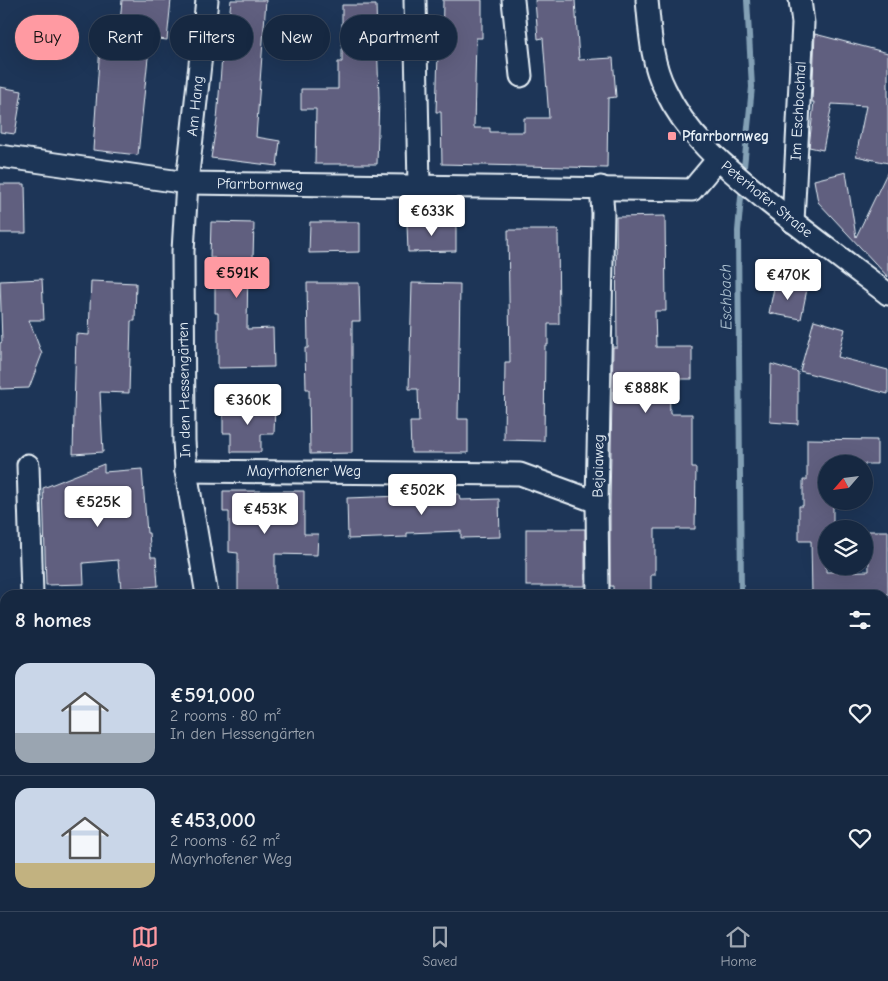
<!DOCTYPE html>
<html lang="en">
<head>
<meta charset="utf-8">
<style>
	:root { --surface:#162841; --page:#23344c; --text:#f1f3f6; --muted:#9ea6b1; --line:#35445a; --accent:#ff9aa2 }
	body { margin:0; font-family:"Comic Neue",sans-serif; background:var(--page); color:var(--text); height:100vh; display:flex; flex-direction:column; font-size:19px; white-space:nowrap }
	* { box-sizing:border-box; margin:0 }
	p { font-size:16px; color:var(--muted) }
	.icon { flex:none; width:28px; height:28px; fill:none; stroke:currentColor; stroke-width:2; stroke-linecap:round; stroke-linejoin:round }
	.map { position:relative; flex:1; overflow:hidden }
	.panel { position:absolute; left:0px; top:590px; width:889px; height:321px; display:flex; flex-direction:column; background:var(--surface); border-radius:15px 15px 0 0; box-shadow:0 5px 20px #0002,0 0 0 1px var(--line) }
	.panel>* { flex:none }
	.banner { position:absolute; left:15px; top:15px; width:500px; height:45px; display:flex; gap:10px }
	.needle { width:32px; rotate:242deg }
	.fabs { position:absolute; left:818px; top:455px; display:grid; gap:10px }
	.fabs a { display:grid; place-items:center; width:55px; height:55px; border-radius:50%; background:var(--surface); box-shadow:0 5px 20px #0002,0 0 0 1px var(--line); font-size:25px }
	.price { position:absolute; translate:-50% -42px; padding:0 11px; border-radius:5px; background:#fff; color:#222; font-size:16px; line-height:32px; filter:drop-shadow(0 1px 2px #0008) }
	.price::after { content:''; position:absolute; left:50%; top:30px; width:15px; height:11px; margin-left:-8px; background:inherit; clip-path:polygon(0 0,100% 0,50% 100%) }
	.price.current { background:var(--accent); color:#111 }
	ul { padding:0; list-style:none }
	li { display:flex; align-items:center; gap:15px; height:125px; padding:0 15px }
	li+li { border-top:1px solid var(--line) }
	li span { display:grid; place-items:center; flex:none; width:140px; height:100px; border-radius:15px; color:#555 }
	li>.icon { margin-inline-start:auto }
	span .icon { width:60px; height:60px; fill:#fffc; stroke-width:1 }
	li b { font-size:21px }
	h2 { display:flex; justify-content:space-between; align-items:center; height:60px; padding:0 15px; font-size:21px }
	.pill { padding:0 18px; border-radius:22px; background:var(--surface); box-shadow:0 5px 20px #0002,0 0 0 1px var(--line); font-size:18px; line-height:45px }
	.pill.current { background:var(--accent); color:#111 }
	.dock { display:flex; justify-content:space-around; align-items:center; height:70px; border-top:1px solid var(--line); background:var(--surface); font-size:14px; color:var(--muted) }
	.dock a { display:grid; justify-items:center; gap:2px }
	.dock .current { color:var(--accent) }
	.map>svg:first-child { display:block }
	.built { fill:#314263 }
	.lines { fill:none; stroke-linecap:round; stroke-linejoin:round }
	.stream { stroke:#83a0b5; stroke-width:6 }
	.building { fill:#615f7f; stroke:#e8f1f8 }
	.minor-casing { stroke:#e8f1f8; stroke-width:25 }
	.minor { stroke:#1d3557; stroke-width:21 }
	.poi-dot { fill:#ff9aa2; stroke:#1d3557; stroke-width:2 }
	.labels { text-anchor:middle; stroke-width:5; stroke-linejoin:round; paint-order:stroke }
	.street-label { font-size:15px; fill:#e8f1f8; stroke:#1d3557 }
	.poi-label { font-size:15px; font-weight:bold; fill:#e8f1f8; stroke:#1d3557; text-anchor:start }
	.water-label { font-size:16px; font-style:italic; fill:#adc2d1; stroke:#1d3557 }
</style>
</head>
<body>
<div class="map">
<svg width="888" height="911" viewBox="0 0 888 911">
	<rect width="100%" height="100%" fill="#1d3557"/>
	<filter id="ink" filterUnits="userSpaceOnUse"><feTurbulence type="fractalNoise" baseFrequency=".02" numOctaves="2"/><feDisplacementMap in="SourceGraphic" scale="10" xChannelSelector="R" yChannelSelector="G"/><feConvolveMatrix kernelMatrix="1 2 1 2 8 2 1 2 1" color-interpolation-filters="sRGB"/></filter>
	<g filter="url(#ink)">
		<polygon class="built" points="515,906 642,906 640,911 516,911"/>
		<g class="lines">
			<g class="stream">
				<polyline points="743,177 752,87 747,0"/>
				<polyline points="741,595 738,231 742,186"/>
				<polyline points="670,911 671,906"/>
			</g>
		</g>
		<g class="building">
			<polygon points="122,0 171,0 167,40 150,38 138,155 93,150 100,45 118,47"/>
			<polygon points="231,0 266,0 256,137 280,141 277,166 211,158 217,120 222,57 225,57"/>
			<polygon points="443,0 482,0 482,38 476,38 474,128 490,128 490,132 524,132 524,118 549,118 543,38 538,39 535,0 575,0 579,60 613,58 616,97 608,98 607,168 442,164 441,112 436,112 438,54 442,54"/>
			<polygon points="342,5 376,5 379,98 377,164 315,164 316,109 301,109 301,89 338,89 338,62 342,62"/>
			<polygon points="815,34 888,53 888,163 856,156 866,106 832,104 823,150 809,147 814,102 812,102"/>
			<polygon points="0,87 22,91 15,134 0,132"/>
			<polygon points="888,171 888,277 818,202 814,180 846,172 856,237"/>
			<polygon points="0,184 25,184 26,233 0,233"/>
			<polygon points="665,216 666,311 655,311 656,347 692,347 692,379 669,379 670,414 692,414 692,468 696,468 695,529 655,529 655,575 651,575 651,595 613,595 613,586 610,586 610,502 613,347 617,347 616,217"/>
			<polygon points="211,222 254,223 253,258 248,258 247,329 273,328 274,367 218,368 218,313 215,313 215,258 210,258"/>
			<polygon points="310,222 360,222 360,252 309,253"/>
			<polygon points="456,223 456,251 408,252 407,224"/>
			<polygon points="508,230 558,230 559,324 548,324 548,345 545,345 544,441 504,440 505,362 510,362"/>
			<polygon points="42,279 44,320 29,320 42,354 29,388 0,389 0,343 2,342 0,281"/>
			<polygon points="91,281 136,283 135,321 131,321 129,393 100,392 103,452 73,454 76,334 89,335"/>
			<polygon points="307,283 359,283 360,321 352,321 352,453 310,454 309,389 306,389 305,348 308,348"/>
			<polygon points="412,283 460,284 458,419 468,419 468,453 411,453 410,422 419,422 418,389 409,389"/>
			<polygon points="775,283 807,289 801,319 769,313"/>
			<polygon points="814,320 845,329 838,357 888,370 888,394 800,371"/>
			<polygon points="771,364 798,372 798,424 770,422"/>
			<polygon points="223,405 275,405 274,434 261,434 261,452 231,452 231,433 223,433"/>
			<polygon points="807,439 877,440 877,464 826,464 826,501 833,501 833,529 826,529 826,572 869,571 868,531 888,531 888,595 812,595 811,541 799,541 799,506 803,506 803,480 807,480"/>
			<polygon points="104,464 104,472 142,469 147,533 149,533 151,557 156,557 158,586 121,589 118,560 83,563 84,584 46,585 43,488"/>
			<polygon points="223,491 304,491 304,534 318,534 317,555 275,554 275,595 238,595 238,553 229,552 229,512 223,512"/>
			<polygon points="459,494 460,500 499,499 500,537 461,538 461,531 407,533 407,537 348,539 347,498"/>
			<rect x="526" y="529" width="59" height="57"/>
		</g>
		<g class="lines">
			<defs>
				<g id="minor">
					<polyline points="207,0 187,183 183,251 184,441 186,471 207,595"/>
					<polyline points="415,0 419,185"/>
					<polyline points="513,0 521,76"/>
					<path d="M 647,0 C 650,30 651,62 665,89 C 687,137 727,168 767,201 C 807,233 847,263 888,294"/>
					<polyline points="0,156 187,183 692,190 718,159"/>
					<polyline points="793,222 803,23 800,0"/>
					<polyline points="28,465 32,595"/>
					<polyline points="186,471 520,474 597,502"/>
					<polyline points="598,595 597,502 603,213 601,187"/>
					<polyline points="0,633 5,633"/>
					<polyline points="229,906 229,911"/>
					<polyline points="703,911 704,906"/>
				</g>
			</defs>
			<use href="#minor" class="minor-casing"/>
			<use href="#minor" class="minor"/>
		</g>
	</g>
	<rect class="poi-dot" x="667" y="131" width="10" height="10" rx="2.5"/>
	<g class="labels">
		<g class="street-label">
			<text transform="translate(195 106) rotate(-84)" y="5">Am Hang</text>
			<text transform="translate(798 111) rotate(-87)" y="5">Im Eschbachtal</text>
			<text transform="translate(260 184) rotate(1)" y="5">Pfarrbornweg</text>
			<text transform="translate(767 199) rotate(39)" y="5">Peterhofer Straße</text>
			<text transform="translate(184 390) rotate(-91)" y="5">In den Hessengärten</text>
			<text transform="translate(598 466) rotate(-89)" y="5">Bejaiaweg</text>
			<text x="304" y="476">Mayrhofener Weg</text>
		</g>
		<g class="poi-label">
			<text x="682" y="141">Pfarrbornweg</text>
		</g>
		<g class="water-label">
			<text transform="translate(725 297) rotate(-91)" y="6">Eschbach</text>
		</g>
	</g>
</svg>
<div class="fabs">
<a><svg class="needle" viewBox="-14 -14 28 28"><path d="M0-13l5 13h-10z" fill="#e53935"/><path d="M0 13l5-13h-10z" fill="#9ea6b1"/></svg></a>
<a><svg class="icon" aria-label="layers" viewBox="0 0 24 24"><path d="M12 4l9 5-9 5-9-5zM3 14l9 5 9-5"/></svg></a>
</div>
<b class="price" style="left:432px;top:237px">€633K</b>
<b class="price current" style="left:237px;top:299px">€591K</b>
<b class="price" style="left:788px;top:301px">€470K</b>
<b class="price" style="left:646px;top:414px">€888K</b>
<b class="price" style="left:248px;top:426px">€360K</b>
<b class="price" style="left:422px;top:516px">€502K</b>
<b class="price" style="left:98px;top:528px">€525K</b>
<b class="price" style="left:265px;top:535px">€453K</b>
<div class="banner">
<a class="pill current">Buy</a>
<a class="pill">Rent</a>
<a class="pill">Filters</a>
<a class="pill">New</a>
<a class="pill">Apartment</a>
</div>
<section class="panel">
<h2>8 homes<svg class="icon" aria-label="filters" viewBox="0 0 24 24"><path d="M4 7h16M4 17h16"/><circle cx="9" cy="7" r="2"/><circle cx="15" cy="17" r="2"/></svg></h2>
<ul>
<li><span style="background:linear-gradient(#c9d6e8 70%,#9aa5b1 0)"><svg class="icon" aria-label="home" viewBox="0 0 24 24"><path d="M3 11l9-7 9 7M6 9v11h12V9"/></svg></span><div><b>€591,000</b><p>2 rooms · 80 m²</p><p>In den Hessengärten</p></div><svg class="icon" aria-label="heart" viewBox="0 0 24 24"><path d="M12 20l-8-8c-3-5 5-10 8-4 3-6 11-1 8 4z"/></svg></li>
<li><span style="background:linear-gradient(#c9d6e8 75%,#c2b280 0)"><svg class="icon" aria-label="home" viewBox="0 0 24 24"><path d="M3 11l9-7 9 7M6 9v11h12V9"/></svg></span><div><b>€453,000</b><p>2 rooms · 62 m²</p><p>Mayrhofener Weg</p></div><svg class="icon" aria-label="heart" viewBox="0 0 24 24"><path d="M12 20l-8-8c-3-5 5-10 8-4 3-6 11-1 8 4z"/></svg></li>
</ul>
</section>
</div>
<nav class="dock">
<a class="current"><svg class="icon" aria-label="map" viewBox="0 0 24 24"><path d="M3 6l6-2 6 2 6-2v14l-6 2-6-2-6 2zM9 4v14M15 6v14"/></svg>Map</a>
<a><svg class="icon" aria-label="saved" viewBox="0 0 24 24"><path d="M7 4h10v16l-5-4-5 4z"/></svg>Saved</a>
<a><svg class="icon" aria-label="home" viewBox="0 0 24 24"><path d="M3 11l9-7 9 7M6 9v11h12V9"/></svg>Home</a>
</nav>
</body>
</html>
